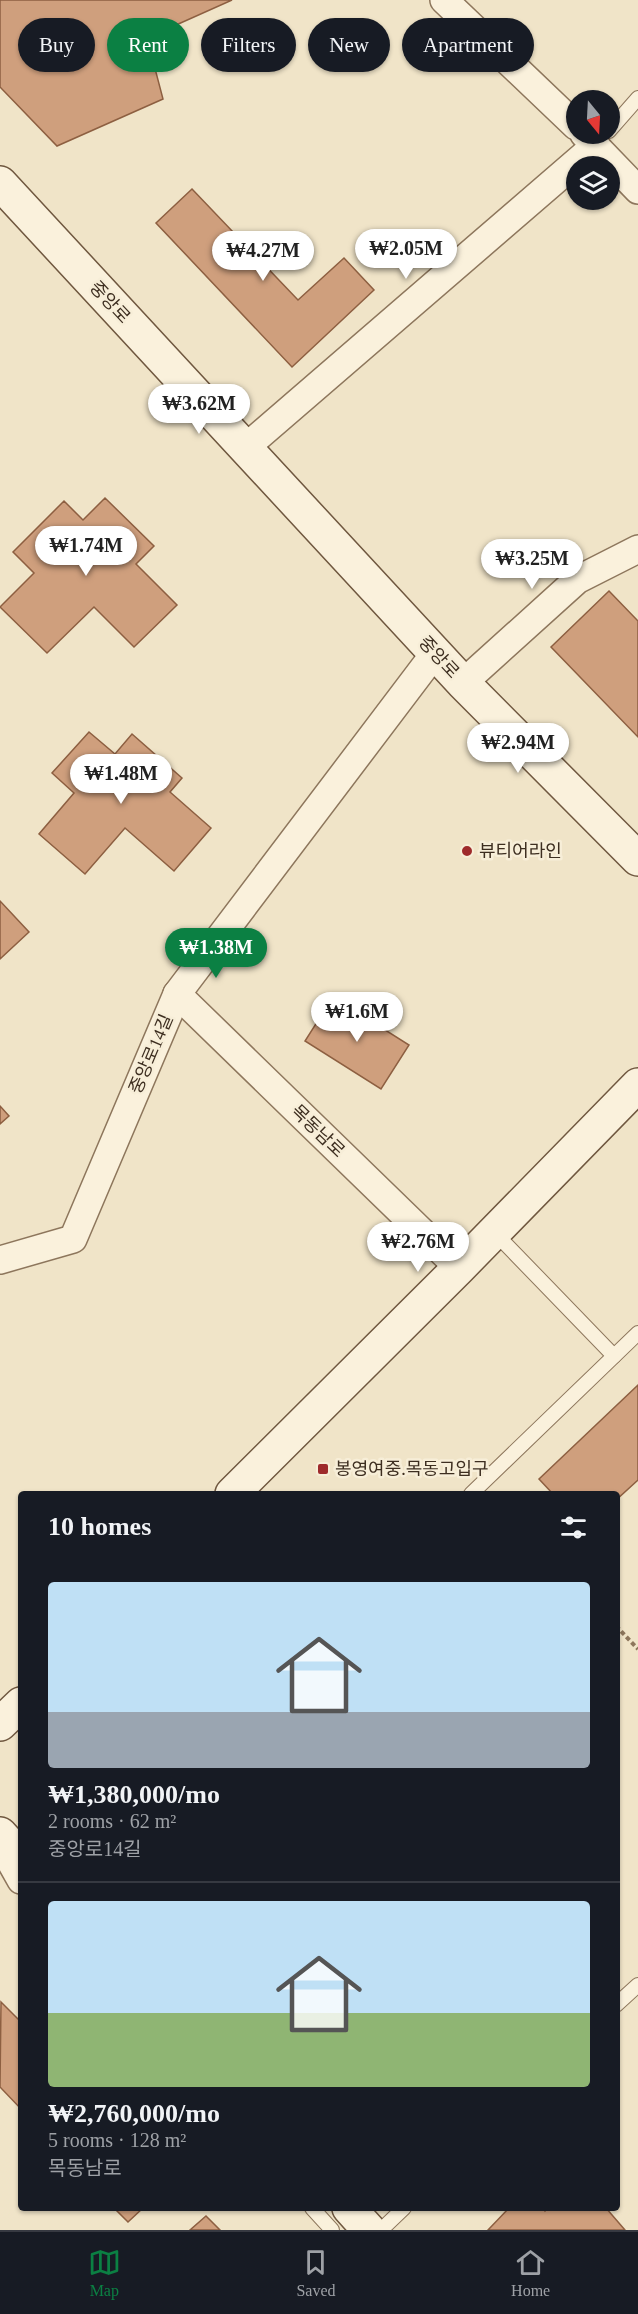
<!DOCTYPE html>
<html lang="en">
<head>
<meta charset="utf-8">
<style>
	:root { --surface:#171b24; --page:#20242c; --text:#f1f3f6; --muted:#9ea1a6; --line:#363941; --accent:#0b8043 }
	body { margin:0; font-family:"Times New Roman","Noto Sans KR",serif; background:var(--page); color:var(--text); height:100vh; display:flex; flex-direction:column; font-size:22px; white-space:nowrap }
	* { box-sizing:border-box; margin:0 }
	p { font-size:20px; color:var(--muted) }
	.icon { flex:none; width:33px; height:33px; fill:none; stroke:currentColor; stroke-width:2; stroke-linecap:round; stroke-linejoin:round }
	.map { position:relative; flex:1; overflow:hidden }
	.panel { position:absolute; left:18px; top:1491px; width:602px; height:720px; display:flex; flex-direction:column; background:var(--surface); border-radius:6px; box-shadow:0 2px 4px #0004 }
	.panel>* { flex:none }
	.guide { position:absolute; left:18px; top:18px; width:603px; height:54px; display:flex; gap:12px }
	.needle { width:39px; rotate:162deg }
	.tools { position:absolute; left:566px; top:90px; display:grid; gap:12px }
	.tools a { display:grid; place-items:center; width:54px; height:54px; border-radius:50%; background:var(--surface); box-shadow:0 2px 4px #0004; font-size:30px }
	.price { position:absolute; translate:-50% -51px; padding:0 14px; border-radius:21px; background:#fff; color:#222; font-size:20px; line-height:39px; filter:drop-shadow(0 2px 3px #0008) }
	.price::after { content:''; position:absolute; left:50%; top:36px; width:18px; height:14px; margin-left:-9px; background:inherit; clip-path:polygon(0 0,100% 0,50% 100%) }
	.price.current { background:var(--accent); color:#fff }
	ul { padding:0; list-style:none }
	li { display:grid; align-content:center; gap:12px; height:318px; padding:0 30px }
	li+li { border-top:2px solid var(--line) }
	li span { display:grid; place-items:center; height:186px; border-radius:6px; color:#555 }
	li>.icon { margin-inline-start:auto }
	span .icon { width:108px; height:108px; fill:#fffc; stroke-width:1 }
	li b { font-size:26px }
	h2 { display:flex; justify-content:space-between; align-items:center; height:72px; padding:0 30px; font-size:26px }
	.chip { padding:0 21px; border-radius:27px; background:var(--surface); box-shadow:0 2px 4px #0004; font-size:21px; line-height:54px }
	.chip.current { background:var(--accent); color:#fff }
	.menu { display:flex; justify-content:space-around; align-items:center; height:84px; border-top:2px solid var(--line); background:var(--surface); font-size:16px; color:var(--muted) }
	.menu a { display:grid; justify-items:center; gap:3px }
	.menu .current { color:var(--accent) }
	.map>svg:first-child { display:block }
	.building { fill:#cf9f7d; stroke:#8d5f41; stroke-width:1.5 }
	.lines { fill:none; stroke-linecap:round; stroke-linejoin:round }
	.lane-casing { stroke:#8d765c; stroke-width:16 }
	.street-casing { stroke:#8d765c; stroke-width:30 }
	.secondary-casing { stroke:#6f573f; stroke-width:36 }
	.path { stroke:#8d765c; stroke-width:4; stroke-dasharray:4.5 3; stroke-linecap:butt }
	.lane { stroke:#faf1dc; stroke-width:14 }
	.street { stroke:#faf1dc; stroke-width:27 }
	.secondary { stroke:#faf1dc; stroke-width:33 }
	.poi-dot { fill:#9e2a2b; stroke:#f7eed8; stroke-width:2 }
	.labels { text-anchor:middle; stroke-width:5; stroke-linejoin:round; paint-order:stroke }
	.street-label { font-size:18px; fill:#3d2e20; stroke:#f7eed8 }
	.poi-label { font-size:18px; fill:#3d2e20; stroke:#f7eed8; text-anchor:start }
</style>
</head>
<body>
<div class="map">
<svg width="638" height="2230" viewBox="0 0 638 2230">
	<rect width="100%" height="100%" fill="#f0e4c8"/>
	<g class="building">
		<polygon points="0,0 232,0 147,38 163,99 57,146 0,87"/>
		<polygon points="192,189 298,300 344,258 374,290 292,367 156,223"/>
		<polygon points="105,498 154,546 136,564 177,605 134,647 94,607 47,653 0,607 34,573 13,552 64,501 83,520"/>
		<polygon points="609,591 638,621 638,737 551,647"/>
		<polygon points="89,732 115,754 132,734 182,778 170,792 211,828 174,871 125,828 85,874 39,834 74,793 52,773"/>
		<polygon points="0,901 29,932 0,959"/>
		<polygon points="333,997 409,1045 381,1089 305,1041"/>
		<polygon points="0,1106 9,1116 0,1124"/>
		<polygon points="638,1385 638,1480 616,1500 616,1494 553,1494 539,1479"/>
		<polygon points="1,2002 21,2022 21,2109 0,2087"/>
		<polygon points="114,2208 143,2208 128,2222"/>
		<polygon points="509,2208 543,2208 545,2211 548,2208 606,2208 625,2230 488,2230"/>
		<polygon points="206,2216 220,2230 190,2230"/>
	</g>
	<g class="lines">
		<defs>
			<g id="lane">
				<polyline points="609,131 638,98"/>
				<polyline points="494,1232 614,1356"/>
				<polyline points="471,1494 638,1333"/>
				<polyline points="616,2005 638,1985"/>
				<polyline points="312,2208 332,2230"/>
				<polyline points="381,2230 404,2208"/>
			</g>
			<g id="street">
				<polyline points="444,0 576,126"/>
				<polyline points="584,134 638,190"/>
				<polyline points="245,448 596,145"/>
				<polyline points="463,683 577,580 638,549"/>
				<polyline points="177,994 459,1268"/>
				<polyline points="0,1260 73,1239 177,994 435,653"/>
				<polyline points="0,1843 21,1880"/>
			</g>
			<g id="secondary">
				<polyline points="0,183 463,683 638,859"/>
				<polyline points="232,1494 459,1268 638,1085"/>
				<polyline points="0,1724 21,1704"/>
				<polyline points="0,1834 21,1857"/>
				<polyline points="349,2208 369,2230"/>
			</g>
		</defs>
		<use href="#lane" class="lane-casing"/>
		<use href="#street" class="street-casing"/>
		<use href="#secondary" class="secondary-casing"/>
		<polyline class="path" points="616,1626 638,1649"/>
		<use href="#lane" class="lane"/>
		<use href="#street" class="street"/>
		<use href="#secondary" class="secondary"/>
	</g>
	<g class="poi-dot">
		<circle cx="467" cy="851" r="6"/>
		<rect x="317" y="1463" width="12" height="12" rx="3"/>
	</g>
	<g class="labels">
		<g class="street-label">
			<text transform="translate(110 302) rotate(47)" y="6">중앙로</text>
			<text transform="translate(439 657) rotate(47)" y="6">중앙로</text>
			<text transform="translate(151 1054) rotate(-67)" y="6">중앙로14길</text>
			<text transform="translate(318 1131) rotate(44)" y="6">목동남로</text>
		</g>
		<g class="poi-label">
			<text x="479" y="857">뷰티어라인</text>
			<text x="335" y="1475">봉영여중.목동고입구</text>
		</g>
	</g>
</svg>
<div class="tools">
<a><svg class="needle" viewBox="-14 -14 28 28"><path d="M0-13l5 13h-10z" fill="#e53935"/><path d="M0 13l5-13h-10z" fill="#9ea1a6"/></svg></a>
<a><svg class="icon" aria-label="layers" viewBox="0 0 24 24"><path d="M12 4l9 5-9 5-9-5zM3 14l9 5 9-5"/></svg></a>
</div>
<b class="price" style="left:406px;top:280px">₩2.05M</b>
<b class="price" style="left:263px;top:282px">₩4.27M</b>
<b class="price" style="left:199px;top:435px">₩3.62M</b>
<b class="price" style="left:86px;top:577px">₩1.74M</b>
<b class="price" style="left:532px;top:590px">₩3.25M</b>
<b class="price" style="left:518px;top:774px">₩2.94M</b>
<b class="price" style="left:121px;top:805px">₩1.48M</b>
<b class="price current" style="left:216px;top:979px">₩1.38M</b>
<b class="price" style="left:357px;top:1043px">₩1.6M</b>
<b class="price" style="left:418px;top:1273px">₩2.76M</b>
<div class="guide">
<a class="chip">Buy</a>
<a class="chip current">Rent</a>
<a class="chip">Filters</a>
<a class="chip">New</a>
<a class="chip">Apartment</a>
</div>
<section class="panel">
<h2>10 homes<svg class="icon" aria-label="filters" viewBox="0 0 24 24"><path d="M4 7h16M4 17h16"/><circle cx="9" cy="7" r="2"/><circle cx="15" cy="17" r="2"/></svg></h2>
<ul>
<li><span style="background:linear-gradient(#bfe0f5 70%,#9aa5b1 0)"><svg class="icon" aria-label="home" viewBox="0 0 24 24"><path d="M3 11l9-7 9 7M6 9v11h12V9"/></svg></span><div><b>₩1,380,000/mo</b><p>2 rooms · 62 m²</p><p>중앙로14길</p></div></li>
<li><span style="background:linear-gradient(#bfe0f5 60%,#8fb573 0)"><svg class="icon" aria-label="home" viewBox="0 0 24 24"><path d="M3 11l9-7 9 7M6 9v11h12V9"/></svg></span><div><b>₩2,760,000/mo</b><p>5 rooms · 128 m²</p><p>목동남로</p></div></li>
</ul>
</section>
</div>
<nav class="menu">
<a class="current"><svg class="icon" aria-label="map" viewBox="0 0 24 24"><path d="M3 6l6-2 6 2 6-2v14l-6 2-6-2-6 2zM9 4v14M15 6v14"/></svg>Map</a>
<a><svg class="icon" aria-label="saved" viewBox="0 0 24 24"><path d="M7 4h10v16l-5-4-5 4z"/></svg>Saved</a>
<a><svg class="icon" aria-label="home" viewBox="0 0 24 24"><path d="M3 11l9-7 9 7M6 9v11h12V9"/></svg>Home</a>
</nav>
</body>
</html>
